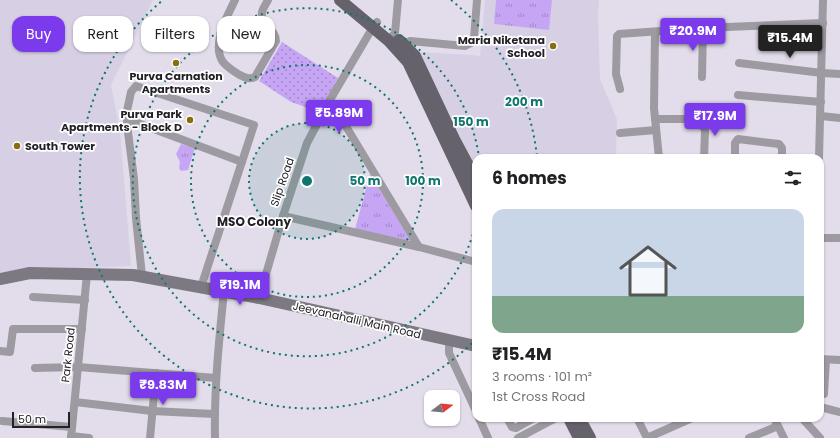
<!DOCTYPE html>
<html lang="en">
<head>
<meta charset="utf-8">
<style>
	:root { --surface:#fff; --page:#f6f6f6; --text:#202124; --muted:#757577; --accent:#7c3aed }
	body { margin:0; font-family:Poppins,sans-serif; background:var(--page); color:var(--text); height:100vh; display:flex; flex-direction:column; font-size:15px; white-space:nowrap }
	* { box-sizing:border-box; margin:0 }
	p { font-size:13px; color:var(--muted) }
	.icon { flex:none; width:22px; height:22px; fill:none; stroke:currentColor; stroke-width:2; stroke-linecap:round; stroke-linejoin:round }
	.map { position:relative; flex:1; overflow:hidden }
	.drawer { position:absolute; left:472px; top:154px; width:352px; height:268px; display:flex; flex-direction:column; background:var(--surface); border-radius:12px; box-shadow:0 1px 3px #0004 }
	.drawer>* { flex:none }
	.banner { position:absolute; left:12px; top:16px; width:380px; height:36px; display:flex; gap:8px }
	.needle { width:26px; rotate:74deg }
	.fabs { position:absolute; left:424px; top:390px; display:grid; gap:8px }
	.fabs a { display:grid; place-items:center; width:36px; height:36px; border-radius:8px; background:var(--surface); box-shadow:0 1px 3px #0004; font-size:20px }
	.scale { position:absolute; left:12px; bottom:10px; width:58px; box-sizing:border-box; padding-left:4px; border:2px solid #232126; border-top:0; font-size:11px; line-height:14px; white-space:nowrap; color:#232126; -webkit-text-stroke:3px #fff; paint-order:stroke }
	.price { position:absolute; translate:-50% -34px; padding:0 9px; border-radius:4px; background:var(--accent); color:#fff; font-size:13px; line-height:26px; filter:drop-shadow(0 1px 2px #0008) }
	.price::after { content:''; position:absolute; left:50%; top:24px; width:12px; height:9px; margin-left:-6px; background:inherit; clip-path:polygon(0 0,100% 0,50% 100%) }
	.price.selected { background:#222; color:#fff }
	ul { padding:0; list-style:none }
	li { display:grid; align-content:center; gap:8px; height:212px; padding:0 20px }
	li span { display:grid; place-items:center; height:124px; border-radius:12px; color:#555 }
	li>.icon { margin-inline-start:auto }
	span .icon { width:72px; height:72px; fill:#fffc; stroke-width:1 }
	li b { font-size:17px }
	h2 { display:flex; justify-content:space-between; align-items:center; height:48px; padding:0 20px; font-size:17px }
	.pill { padding:0 14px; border-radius:12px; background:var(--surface); box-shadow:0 1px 3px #0004; font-size:14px; line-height:36px }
	.pill.selected { background:var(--accent); color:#fff }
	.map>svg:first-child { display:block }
	.built { fill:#d7cfe4 }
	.grass { fill:url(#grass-dots) }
	.park { fill:url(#park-tufts) }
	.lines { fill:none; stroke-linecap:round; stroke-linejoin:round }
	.street { stroke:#9d9ba1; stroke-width:8 }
	.secondary { stroke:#7d7982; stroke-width:12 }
	.primary { stroke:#66626c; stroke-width:12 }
	.ring { fill:none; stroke:#0f766e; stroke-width:2; stroke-dasharray:2 4 }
	.poi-dot { fill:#876f0f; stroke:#fff; stroke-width:1.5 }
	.labels { text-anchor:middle; stroke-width:3.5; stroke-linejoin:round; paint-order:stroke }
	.poi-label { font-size:11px; font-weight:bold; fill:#232126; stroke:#fff; text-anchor:end }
	.street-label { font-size:11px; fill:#232126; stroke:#fff }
	.neighbourhood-label { font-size:12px; font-weight:bold; fill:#232126; stroke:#fff }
	.centre { fill:#0f766e; stroke:#fff; stroke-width:2 }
	.ring-label { font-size:12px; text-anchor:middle; font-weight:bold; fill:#0f766e; stroke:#fff; stroke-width:3.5; stroke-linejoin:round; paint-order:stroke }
</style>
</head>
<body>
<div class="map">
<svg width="840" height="438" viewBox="0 0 840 438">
	<defs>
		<pattern id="grass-dots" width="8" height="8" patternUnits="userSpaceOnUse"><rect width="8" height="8" fill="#c6a6f4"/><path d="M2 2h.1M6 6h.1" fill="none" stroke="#a087c5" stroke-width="1.8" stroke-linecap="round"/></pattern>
		<pattern id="park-tufts" width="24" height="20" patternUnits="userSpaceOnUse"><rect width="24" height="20" fill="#c6a6f4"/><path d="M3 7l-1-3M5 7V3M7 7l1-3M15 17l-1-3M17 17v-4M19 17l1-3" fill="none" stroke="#a087c5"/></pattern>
	</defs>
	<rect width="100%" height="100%" fill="#e3ddeb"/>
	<g class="built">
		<polygon points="0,0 153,0 111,85 120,131 131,266 84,268 31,267 0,273"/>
		<polygon points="485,0 599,0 598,14 600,79 617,119 616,158 476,158 476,175 417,52 471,55 480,56"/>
	</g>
	<polygon class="grass" points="282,42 338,78 320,112 291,102 259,81"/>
	<g class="park">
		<polygon points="496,0 552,0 549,30 494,24"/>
		<polygon points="181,144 195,148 188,170 181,171 179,168 180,162 176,154"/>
		<polygon points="370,174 411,241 355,229"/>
	</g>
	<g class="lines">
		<g class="street">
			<path d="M 235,0 C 227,16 211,45 223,62 C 227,67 232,70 238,74 C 244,77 248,80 255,77 L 276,41 C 276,29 260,24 262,12 C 263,8 266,4 268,0"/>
			<polyline points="377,22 373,27 330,100 419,247"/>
			<polyline points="655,32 654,108 659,158"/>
			<polyline points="393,35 395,33 398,0"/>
			<polyline points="401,47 410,41 465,46 471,43 474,38 477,0"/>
			<polyline points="739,63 822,73 840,74"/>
			<polyline points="702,77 703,28"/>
			<polyline points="620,89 616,74 617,36 619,34 703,28 823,23"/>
			<polyline points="738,95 821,102"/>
			<polyline points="821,116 840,118"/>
			<polyline points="127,119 242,162"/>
			<polyline points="655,119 701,119 705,131 704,158"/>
			<polyline points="620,133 656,130"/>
			<polyline points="735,158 735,143 738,139 779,144 782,148 782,158"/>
			<polyline points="819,158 823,0"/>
			<polyline points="283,216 419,247 476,262"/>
			<polyline points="820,238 840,238"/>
			<polyline points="142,276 136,218 134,179 127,124 127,111 131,92 136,86 254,125 201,287"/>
			<polyline points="33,297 85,300"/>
			<polyline points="259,298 283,216 307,143 330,100"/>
			<polyline points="449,340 449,353 476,411"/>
			<polyline points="0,351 10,352 13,329 82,329"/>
			<polyline points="820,359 840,360"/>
			<polyline points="35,368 78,367 216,378"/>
			<polyline points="824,394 826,360"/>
			<polyline points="75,402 152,411 214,414"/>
			<polyline points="820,407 840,412"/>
			<polyline points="479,418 488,438"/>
			<polyline points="507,418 512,427 516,428 534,418"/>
			<polyline points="637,418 647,438"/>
			<polyline points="774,418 784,438"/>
			<polyline points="802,418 820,438"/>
			<polyline points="2,421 72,427"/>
			<polyline points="71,436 89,438"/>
			<polyline points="71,438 87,274"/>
			<polyline points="150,438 156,373"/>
			<path d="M 215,438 C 214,389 219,340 224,291"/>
			<polyline points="518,438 556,418"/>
			<polyline points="647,438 692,418"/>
			<polyline points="749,438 778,426"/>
		</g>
		<polyline class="secondary" points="0,279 30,273 133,275 259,298 449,340 476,346"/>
		<g class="primary">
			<polyline points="340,0 389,41 408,62 476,206"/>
			<polyline points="399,40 415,56 454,139 476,180"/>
			<polyline points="569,418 579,438"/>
			<polyline points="579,418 590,438"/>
		</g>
	</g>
	<circle cx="307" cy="181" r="58" fill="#0f766e" fill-opacity=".12"/>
	<g class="ring">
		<circle cx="307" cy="181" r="58"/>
		<circle cx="307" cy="181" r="116"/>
		<path d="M476 223A174 174 0 1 1 479 157"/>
		<path d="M476 339A231 231 0 1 1 163 0M451 0A231 231 0 0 1 537 157"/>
	</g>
	<g class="poi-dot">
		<circle cx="553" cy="46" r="4"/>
		<circle cx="176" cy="63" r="4"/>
		<circle cx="190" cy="120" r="4"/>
		<circle cx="17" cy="146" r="4"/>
	</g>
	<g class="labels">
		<g class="poi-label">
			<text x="545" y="44">Maria Niketana<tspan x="545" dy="13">School</tspan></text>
			<text x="176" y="80" text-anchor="middle">Purva Carnation<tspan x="176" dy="13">Apartments</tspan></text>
			<text x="182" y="118">Purva Park<tspan x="182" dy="13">Apartments - Block D</tspan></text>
			<text x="25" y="150" text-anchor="start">South Tower</text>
		</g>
		<g class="street-label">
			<text transform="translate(282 182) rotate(-71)" y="4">Slip Road</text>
			<text transform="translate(357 320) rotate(13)" y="4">Jeevanahalli Main Road</text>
			<text transform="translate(68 355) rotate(-84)" y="4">Park Road</text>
		</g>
		<g class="neighbourhood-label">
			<text x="254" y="226">MSO Colony</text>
		</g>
	</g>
	<circle cx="307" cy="181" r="6" class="centre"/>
	<g class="ring-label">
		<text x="524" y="106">200 m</text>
		<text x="471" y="126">150 m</text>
		<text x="365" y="185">50 m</text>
		<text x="423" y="185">100 m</text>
	</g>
</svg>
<div class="fabs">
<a><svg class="needle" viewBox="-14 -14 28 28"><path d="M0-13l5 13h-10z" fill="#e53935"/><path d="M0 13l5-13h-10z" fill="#757577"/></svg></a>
</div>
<div class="scale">50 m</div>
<b class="price" style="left:693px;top:52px">₹20.9M</b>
<b class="price selected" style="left:790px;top:59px">₹15.4M</b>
<b class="price" style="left:339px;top:134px">₹5.89M</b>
<b class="price" style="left:715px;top:137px">₹17.9M</b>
<b class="price" style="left:240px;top:306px">₹19.1M</b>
<b class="price" style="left:163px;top:406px">₹9.83M</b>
<div class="banner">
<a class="pill selected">Buy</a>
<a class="pill">Rent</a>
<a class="pill">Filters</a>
<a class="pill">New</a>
</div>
<section class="drawer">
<h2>6 homes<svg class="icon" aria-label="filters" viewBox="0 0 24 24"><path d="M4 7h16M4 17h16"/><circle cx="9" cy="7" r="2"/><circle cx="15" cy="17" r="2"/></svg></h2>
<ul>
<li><span style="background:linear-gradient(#c9d6e8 70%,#7fa58c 0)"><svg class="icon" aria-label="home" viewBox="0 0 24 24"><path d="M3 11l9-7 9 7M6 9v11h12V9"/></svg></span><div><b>₹15.4M</b><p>3 rooms · 101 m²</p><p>1st Cross Road</p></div></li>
</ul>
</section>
</div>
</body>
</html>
